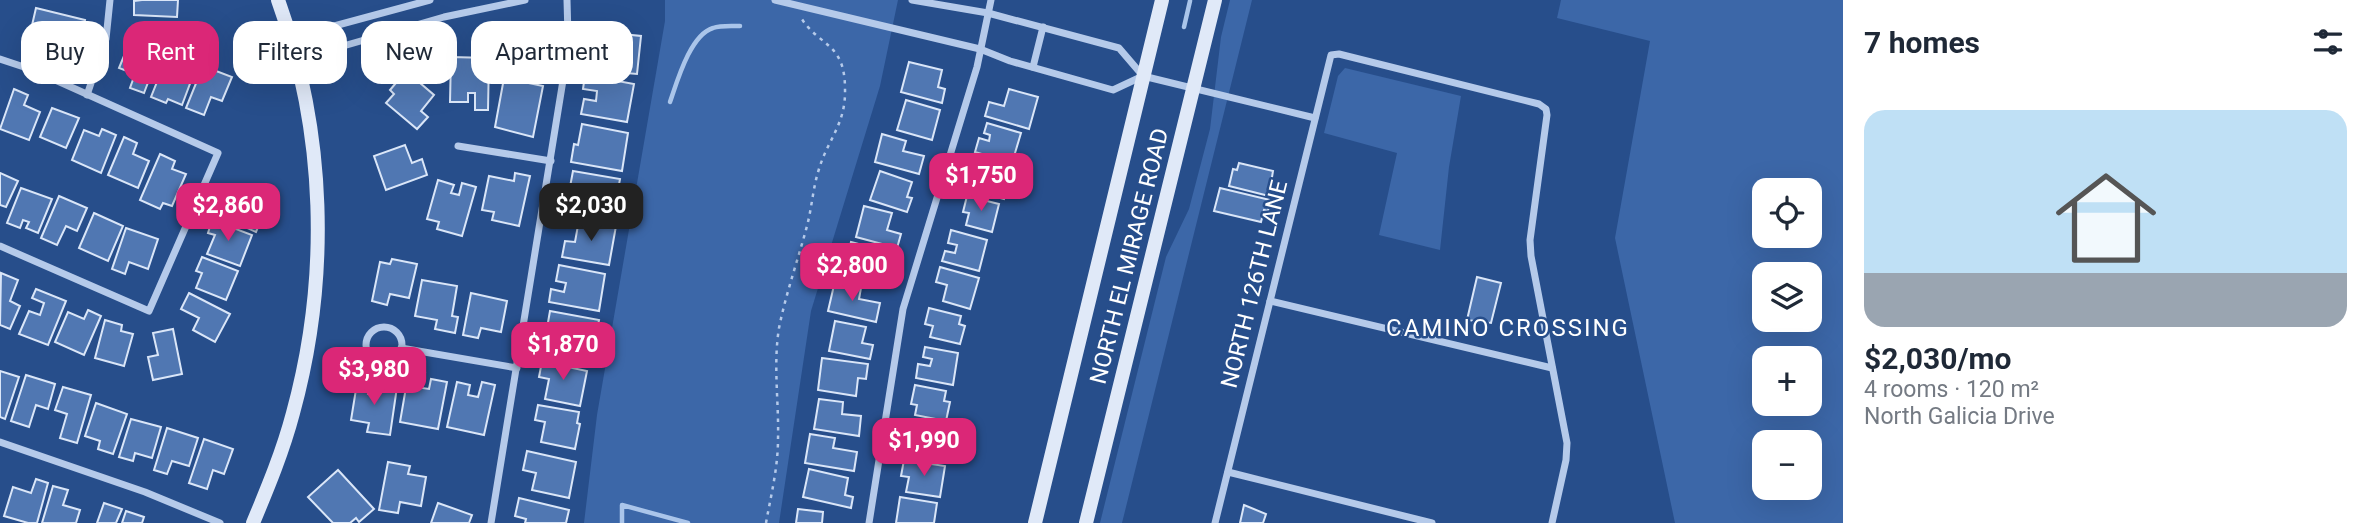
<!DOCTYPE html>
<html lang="en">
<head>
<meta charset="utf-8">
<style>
	:root { --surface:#fff; --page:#f6f6f7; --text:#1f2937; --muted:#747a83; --line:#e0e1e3; --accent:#db2777 }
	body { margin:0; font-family:Roboto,sans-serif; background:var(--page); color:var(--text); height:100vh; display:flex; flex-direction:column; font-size:26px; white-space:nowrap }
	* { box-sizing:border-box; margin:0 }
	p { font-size:23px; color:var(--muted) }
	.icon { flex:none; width:38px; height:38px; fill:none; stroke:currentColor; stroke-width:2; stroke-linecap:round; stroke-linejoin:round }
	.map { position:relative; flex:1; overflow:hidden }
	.panel { display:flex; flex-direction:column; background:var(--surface); width:525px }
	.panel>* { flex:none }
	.banner { position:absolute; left:21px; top:21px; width:665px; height:63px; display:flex; gap:14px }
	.fabs { position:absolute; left:1752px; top:178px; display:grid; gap:14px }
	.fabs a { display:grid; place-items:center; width:70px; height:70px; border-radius:14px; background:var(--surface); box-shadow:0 7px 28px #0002; font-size:35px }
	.price { position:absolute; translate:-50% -60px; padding:0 16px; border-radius:14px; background:var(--accent); color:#fff; font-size:23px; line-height:46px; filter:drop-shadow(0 2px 4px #0008) }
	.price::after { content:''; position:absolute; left:50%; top:42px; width:21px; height:16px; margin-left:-10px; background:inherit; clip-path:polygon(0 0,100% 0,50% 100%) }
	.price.current { background:#222; color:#fff }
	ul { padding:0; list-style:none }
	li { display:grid; align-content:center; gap:14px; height:371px; padding:0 21px }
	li+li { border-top:2px solid var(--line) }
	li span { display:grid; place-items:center; height:217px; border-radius:21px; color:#555 }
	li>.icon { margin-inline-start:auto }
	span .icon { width:126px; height:126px; fill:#fffc; stroke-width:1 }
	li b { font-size:30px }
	h2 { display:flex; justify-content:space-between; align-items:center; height:84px; padding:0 21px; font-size:30px }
	.pill { padding:0 24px; border-radius:21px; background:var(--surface); box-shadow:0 7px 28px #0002; font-size:24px; line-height:63px }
	.pill.current { background:var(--accent); color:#fff }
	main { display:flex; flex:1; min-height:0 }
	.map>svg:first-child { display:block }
	.green { fill:#3c67a8; fill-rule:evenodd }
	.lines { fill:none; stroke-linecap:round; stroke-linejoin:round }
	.stream { stroke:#aac5ea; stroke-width:4.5 }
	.building { fill:#5077b2; stroke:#dae6f8; stroke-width:2 }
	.path { stroke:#b5caea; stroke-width:2.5; stroke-dasharray:3.5 5; stroke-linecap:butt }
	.street { stroke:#b5caea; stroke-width:7 }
	.secondary { stroke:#e0e9f8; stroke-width:14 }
	.labels { text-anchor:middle; stroke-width:5; stroke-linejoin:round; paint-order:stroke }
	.street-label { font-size:23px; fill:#fff; stroke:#274e8b }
	.neighbourhood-label { font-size:24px; letter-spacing:2px; fill:#fff; stroke:#274e8b }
</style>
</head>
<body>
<main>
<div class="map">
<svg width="1843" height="523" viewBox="0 0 1843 523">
	<rect width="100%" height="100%" fill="#274e8b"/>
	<g class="green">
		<polygon points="665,0 898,0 880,86 811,311 779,523 584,523 597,415 665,21"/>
		<polygon points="1230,0 1252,0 1122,523 1100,523 1166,257 1189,209 1210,129 1221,37"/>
		<path d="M 1561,0 L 1843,0 L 1843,523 L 1675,523 L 1615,238 L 1650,41 L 1557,18 ZM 1764,191 L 1810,191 L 1810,236 L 1764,236 ZM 1764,275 L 1810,275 L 1810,320 L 1764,320 ZM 1764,359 L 1810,359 L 1810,404 L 1764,404 ZM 1764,443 L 1810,443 L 1810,488 L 1764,488 Z"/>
		<polygon points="1345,68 1461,96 1449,167 1440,250 1379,235 1397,153 1324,133 1338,76"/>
	</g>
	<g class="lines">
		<g class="stream">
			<polyline points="1184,27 1190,1"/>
			<path d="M 670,102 C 677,82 690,35 713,28 C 721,25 732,26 740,26"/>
			<polyline points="622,523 622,505 688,523"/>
		</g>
	</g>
	<g class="building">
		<polygon points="142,0 178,0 177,17 134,15 134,1"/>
		<polygon points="36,8 85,20 81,37 70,34 64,56 27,47"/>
		<polygon points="592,31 641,36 637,74 590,70 591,56 602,57 603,46 590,45"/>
		<polygon points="131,39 160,51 144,93 130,88 135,74 119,68"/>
		<polygon points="451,57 489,58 488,110 475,110 475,93 468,93 468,102 450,102"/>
		<polygon points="165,62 194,73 182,105 168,99 166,103 151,97"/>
		<polygon points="909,62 942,70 938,87 945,89 942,103 901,92"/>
		<polygon points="203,66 232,77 222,101 211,97 204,115 186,108"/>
		<polygon points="406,71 434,95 421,111 428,117 417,129 386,103 394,94 390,90"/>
		<polygon points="585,75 634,84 627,122 581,114 584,99 596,101 597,91 583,89"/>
		<polygon points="504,78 543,86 533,137 495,127"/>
		<polygon points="14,89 28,95 24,105 40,112 29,140 0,129"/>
		<polygon points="1009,89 1038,97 1029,129 985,116 989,102 1004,106"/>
		<polygon points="906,100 940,110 932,140 897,130"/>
		<polygon points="52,108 79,118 66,148 40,137"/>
		<polygon points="987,123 1021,133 1012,163 975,152 979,138 989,141 990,135 984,133"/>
		<polygon points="582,124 628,133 622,171 571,162 574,144 578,145"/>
		<polygon points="102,129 116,135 101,173 72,160 84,130 99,136"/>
		<polygon points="882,134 906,141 903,151 924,156 919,174 875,162"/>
		<polygon points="124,137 137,143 133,154 149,161 138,188 108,175"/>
		<polygon points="405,145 412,163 422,159 427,175 386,190 374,156"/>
		<polygon points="160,154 175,161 172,169 186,174 172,206 163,203 160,209 140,200"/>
		<polygon points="972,158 1013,169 1004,199 974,191 978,175 969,172"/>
		<polygon points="1239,163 1273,171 1269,196 1229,186 1233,169 1237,170"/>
		<polygon points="573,171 620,179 613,218 562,209 565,194 580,197 581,189 570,187"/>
		<polygon points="880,171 912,182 907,197 912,198 907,212 870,200"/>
		<polygon points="0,173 18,181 6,207 0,205"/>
		<polygon points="515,173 530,176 519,226 492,220 494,212 482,210 489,176 514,181"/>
		<polygon points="438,180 454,185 451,193 459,195 462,183 476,187 462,236 437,229 439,222 427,219"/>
		<polygon points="233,186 269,202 256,232 216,214 222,200 234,205 237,197 230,194"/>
		<polygon points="21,188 52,199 38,233 26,228 29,222 23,220 20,228 7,223"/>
		<polygon points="1220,188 1270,200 1268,211 1264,210 1261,222 1214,211"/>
		<polygon points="59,196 87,208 77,231 66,226 57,245 41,238"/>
		<polygon points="967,196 999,204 992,232 966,225 969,213 963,212"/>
		<polygon points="864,206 892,213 887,230 901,234 897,248 856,237"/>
		<polygon points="94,213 123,226 108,261 79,248"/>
		<polygon points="212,220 252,235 240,266 207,254 215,235 208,233"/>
		<polygon points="579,220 616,226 609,265 562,257 565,241 575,242"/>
		<polygon points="126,228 158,239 148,269 129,262 125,274 112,269"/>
		<polygon points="951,230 987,240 979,271 942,261 945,251 955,253 957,245 948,243"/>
		<polygon points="851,242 893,253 885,284 843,274"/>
		<polygon points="202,257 238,271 226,300 196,288 202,273 196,271"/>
		<polygon points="392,259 417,264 409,298 390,294 387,305 372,301 380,262 390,264"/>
		<polygon points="559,265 605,274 599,311 549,302 551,289 564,292 566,283 556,281"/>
		<polygon points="940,267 979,278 970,309 943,301 947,285 936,282"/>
		<polygon points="1,273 18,280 10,301 20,306 10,329 0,325"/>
		<polygon points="1477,277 1501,283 1491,323 1467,320"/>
		<polygon points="422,280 457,286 452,316 458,317 455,333 435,329 437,320 415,316"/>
		<polygon points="835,281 861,288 859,299 880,303 876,322 828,311"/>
		<polygon points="36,289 66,301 48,345 19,334 29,311 40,315 44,303 32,298"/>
		<polygon points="189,293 230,314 215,342 193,330 199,318 181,309"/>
		<polygon points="471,293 507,301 501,332 481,328 478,338 463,335"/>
		<polygon points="929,308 961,316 959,324 965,326 960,344 930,337 933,326 925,324"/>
		<polygon points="88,310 101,316 84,355 55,342 68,312 84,319"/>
		<polygon points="550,311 599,320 592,358 541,349 543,335 558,337 559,330 547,328"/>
		<polygon points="105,320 122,325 121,331 133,334 124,366 95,358"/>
		<polygon points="835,321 866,327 862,343 873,345 870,359 829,351"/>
		<polygon points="173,329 182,374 153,380 148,357 158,355 153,333"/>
		<polygon points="925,347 958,353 953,385 916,378 918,364 930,366 932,359 923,357"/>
		<polygon points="543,356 559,359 558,365 587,371 580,406 545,399 549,379 539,377"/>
		<polygon points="822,358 868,364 866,379 858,378 856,396 818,390"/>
		<polygon points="409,370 425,373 422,388 429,389 431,379 447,382 438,429 400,422"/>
		<polygon points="0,371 19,377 5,419 0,417"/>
		<polygon points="26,375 55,384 48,409 36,405 29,427 11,421"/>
		<polygon points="358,377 370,378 368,394 378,396 380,385 397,387 390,435 367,432 369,423 351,420"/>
		<polygon points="457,382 470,385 468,395 478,397 482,382 495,385 484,435 447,427"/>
		<polygon points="915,385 946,391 944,401 950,402 946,421 915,415 917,405 911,404"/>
		<polygon points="63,387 91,395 77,443 60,438 67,414 55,410"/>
		<polygon points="819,399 843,402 842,414 861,416 859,436 814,429"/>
		<polygon points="96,403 127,414 113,454 98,449 100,441 85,436"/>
		<polygon points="538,405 579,412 577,423 580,424 575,449 541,442 545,422 535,420"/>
		<polygon points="131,419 161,427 152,458 135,453 133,461 119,457"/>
		<polygon points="909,422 947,428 943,459 907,454 909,444 917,445 918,438 907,436"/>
		<polygon points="167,428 198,438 189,466 172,461 167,474 154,470"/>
		<polygon points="810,434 835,438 833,448 857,452 854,471 805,463"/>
		<polygon points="204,439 233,449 224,474 213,470 207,489 189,483"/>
		<polygon points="527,451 576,462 569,498 532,490 536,473 523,470"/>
		<polygon points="904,460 945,466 940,497 906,492 909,477 901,476"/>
		<polygon points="388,462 410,466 408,474 426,477 421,506 400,502 398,513 379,510"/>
		<polygon points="809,469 848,478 845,495 853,497 851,508 803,497"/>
		<polygon points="338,470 374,509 359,522 356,518 350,523 333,523 308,497"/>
		<polygon points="36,479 48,483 37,523 28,523 4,516 13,487 31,493"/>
		<polygon points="53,486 68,490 63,505 80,510 76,523 42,523"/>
		<polygon points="900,497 937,503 934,523 896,523"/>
		<polygon points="519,498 569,510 566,523 525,523 526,519 515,516"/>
		<polygon points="104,503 122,509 116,523 97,523"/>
		<polygon points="438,503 472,515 469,523 431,523"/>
		<polygon points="1244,505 1266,514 1263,523 1240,523"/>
		<polygon points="798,509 823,512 822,523 796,523"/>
		<polygon points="126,511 144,517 142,523 122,523"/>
	</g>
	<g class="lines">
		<path class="path" d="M 766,523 C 771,495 778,468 778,439 C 779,402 773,365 779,328 C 786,293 798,260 807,226 C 812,207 813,187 819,169 C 828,139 846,124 845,89 C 845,41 818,47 800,16"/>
		<g class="street">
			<polyline points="775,0 980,49 1010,61 1113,90 1143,76"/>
			<polyline points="912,0 988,13 1119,48 1143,76 1315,118"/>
			<polyline points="295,49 312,32 430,0"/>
			<polyline points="294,50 319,53 444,17 525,0"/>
			<polyline points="0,59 33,70 218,153 149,311 0,246"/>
			<polyline points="1033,67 1043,27"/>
			<polyline points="87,95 106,39 110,0"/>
			<polyline points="458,146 551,161"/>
			<polyline points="1270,301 1552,368"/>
			<circle cx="384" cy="345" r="18"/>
			<polyline points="401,348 517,368"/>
			<polyline points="0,442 145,492 220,523"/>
			<polyline points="1228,472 1432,523"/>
			<polyline points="491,523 565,68 568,36 567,0"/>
			<polyline points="869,523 903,309 977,67 991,0"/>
			<polyline points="1215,523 1331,55 1339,54 1539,104 1546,109 1547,115 1530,240 1531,256 1567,443 1566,460 1552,523"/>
		</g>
		<g class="secondary">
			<path d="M 253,523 C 268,487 283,451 293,413 C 330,278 326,132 278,0"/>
			<polyline points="1035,523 1162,0"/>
			<polyline points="1086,523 1215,0"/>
		</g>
	</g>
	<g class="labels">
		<g class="street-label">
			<text transform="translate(1129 256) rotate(-76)" y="8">NORTH EL MIRAGE ROAD</text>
			<text transform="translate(1254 284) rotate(-76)" y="8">NORTH 126TH LANE</text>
		</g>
		<g class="neighbourhood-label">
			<text x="1508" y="336">CAMINO CROSSING</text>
		</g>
	</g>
</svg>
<div class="fabs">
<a><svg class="icon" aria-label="locate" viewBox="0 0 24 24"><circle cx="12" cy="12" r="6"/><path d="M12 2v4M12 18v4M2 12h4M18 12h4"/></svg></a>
<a><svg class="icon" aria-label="layers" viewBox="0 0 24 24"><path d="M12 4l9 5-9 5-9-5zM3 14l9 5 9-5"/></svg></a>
<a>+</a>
<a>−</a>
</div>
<b class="price" style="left:981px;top:213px">$1,750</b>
<b class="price" style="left:228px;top:243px">$2,860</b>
<b class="price current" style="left:591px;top:243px">$2,030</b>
<b class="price" style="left:852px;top:303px">$2,800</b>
<b class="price" style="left:563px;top:382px">$1,870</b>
<b class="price" style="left:374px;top:407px">$3,980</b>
<b class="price" style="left:924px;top:478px">$1,990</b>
<div class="banner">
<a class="pill">Buy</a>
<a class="pill current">Rent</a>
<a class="pill">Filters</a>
<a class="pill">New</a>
<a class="pill">Apartment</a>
</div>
</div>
<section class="panel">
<h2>7 homes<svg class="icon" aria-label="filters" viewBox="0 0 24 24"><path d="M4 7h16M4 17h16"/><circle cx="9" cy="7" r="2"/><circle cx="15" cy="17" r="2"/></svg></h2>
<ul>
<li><span style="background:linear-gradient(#bfe0f5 75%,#9aa5b1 0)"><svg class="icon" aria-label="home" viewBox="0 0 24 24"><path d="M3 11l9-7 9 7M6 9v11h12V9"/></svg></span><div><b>$2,030/mo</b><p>4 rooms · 120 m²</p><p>North Galicia Drive</p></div></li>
</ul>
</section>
</main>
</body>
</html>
